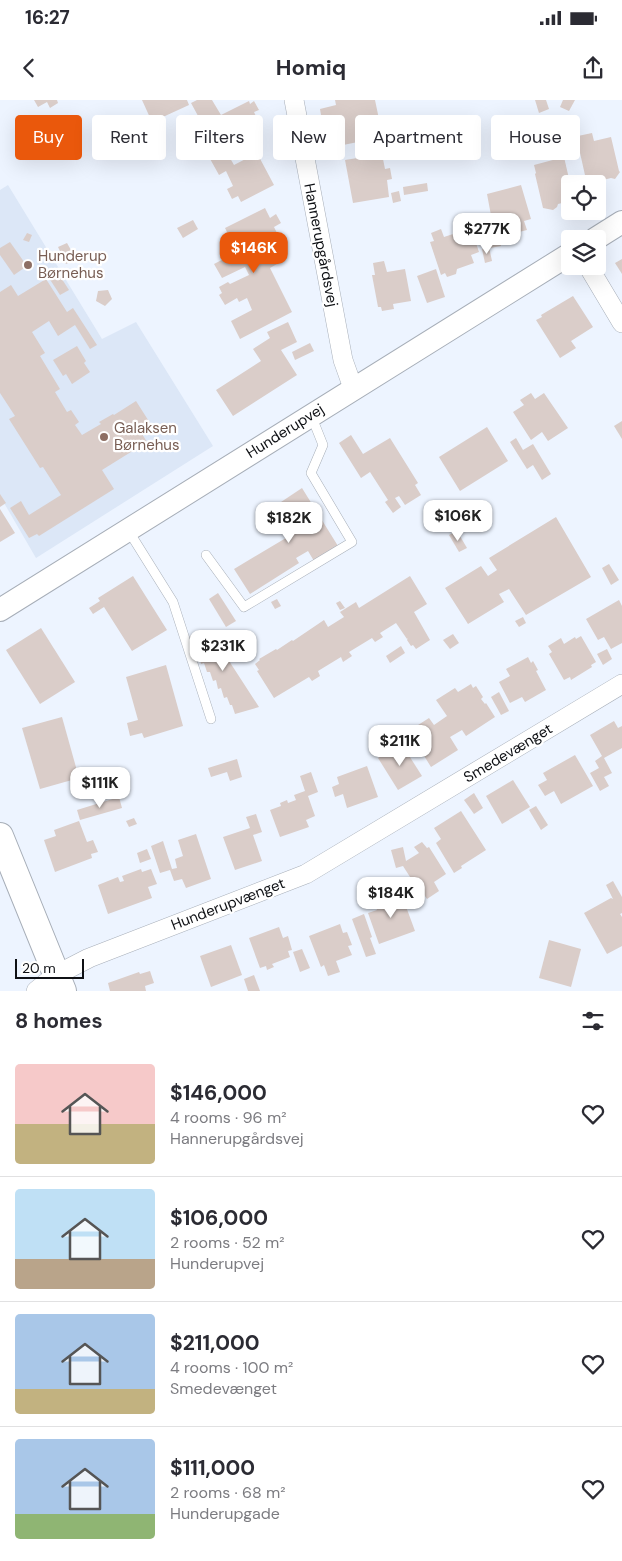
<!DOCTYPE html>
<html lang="en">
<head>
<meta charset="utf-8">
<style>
	:root { --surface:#fff; --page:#f2f2f3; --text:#2b2b33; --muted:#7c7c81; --line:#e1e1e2; --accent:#ea580c }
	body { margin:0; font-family:"DM Sans",sans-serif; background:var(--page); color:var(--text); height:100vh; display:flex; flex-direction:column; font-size:19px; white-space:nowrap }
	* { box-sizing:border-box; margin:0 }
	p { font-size:16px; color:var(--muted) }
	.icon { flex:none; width:28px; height:28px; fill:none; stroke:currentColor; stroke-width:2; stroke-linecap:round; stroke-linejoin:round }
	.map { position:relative; height:891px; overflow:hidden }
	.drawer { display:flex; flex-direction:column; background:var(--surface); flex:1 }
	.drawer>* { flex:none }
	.banner { position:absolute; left:15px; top:15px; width:592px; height:45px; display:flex; gap:10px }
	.tools { position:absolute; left:561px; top:75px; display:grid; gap:10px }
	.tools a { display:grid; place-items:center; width:45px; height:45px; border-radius:5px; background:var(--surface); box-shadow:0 5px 20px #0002; font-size:25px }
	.scale { position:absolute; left:15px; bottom:12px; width:69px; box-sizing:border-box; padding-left:5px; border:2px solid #0f1115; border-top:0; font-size:14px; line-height:18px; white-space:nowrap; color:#0f1115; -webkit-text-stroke:4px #fff; paint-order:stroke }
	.price { position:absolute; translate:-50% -42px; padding:0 11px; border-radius:10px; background:#fff; color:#222; font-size:16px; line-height:32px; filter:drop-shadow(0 1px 2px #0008) }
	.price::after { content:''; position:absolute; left:50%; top:30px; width:15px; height:11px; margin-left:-8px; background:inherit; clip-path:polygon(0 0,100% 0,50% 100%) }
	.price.selected { background:var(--accent); color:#fff }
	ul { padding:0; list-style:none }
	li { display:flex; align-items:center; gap:15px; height:125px; padding:0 15px }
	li+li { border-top:1px solid var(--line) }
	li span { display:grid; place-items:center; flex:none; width:140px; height:100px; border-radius:5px; color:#555 }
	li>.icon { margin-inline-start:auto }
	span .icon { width:60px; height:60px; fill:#fffc; stroke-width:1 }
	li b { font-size:21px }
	h2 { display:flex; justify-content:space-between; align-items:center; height:60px; padding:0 15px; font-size:21px }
	.chip { padding:0 18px; border-radius:5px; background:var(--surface); box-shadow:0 5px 20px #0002; font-size:18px; line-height:45px }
	.chip.selected { background:var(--accent); color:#fff }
	.status { display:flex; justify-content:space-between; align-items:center; height:35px; padding:0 25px; background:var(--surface); direction:ltr }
	.status svg { height:14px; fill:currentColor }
	header { display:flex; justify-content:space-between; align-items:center; height:65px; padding:0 15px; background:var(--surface); font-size:22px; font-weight:700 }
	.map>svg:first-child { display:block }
	.built { fill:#dce7f7 }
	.building { fill:#dacdc9 }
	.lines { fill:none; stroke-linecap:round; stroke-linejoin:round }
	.service-casing { stroke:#a7aeb8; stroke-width:10 }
	.minor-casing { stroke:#a7aeb8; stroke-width:20 }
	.tertiary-casing { stroke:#a7aeb8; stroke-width:24 }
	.secondary-casing { stroke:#a7aeb8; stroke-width:28 }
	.service { stroke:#fff; stroke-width:9 }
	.minor { stroke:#fff; stroke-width:19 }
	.tertiary { stroke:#fff; stroke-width:22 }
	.secondary { stroke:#fff; stroke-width:26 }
	.education-dot { fill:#8d6e63; stroke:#fff; stroke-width:2 }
	.labels { text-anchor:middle; stroke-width:4.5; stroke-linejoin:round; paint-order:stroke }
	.street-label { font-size:15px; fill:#0f1115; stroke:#fff }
	.education-label { font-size:15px; fill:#785e54; stroke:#fff; text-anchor:start }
</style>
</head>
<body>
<div class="status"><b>16:27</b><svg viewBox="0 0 49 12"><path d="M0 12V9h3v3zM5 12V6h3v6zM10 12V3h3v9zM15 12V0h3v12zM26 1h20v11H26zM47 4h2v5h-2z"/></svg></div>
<header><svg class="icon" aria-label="back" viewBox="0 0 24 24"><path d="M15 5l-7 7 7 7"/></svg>Homiq<svg class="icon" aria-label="share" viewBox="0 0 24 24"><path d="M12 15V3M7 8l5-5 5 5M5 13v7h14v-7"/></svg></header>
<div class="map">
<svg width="622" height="891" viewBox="0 0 622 891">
	<rect width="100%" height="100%" fill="#edf4ff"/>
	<polygon class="built" points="8,85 102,239 136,222 213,346 36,458 0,396 0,90"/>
	<g class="building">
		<polygon points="34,0 57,0 58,3 50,8 47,2 38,7"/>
		<polygon points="142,0 187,0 189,5 152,22"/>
		<polygon points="197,0 212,0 221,15 249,1 250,4 254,1 259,10 254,12 263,31 237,45 241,52 230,58 234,65 257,53 274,85 241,102 238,96 232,99 227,89 233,86 226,71 219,75 209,57 235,44 227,27 209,36 191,3"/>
		<polygon points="335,0 375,0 380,24 387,22 389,33 382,34 383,37 343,45 342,41 339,42 337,32 341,31 338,18 322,21 320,9 336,5"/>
		<polygon points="535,0 546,0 549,9 539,13"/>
		<polygon points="563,0 575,0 569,11 560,7"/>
		<polygon points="592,33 594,41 611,37 619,71 620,72 615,79 611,78 587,84 578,44 580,44 578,36"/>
		<polygon points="382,54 385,69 390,68 392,79 387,80 389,97 353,103 345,60"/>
		<polygon points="564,57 570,83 570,101 558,104 557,107 553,110 543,108 535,74 536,73 534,65"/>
		<polygon points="427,83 428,91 404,95 403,87"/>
		<polygon points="521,85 531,119 524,121 527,130 511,134 512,138 500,141 501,146 490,148 484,128 493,126 487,94"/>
		<polygon points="399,91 401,101 393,103 391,93"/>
		<polygon points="265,108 270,118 276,114 281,123 274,127 279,137 276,139 277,141 269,145 268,143 255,149 260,159 272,153 277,164 270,168 292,212 240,239 231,221 252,210 247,198 239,202 237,198 225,205 219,195 222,193 219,187 228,182 230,184 249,175 245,167 222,178 214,164 247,147 246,144 241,147 237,139 232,142 225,128"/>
		<polygon points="193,120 198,129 183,138 177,128"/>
		<polygon points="471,128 479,152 471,155 474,163 457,169 456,174 447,177 445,173 441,175 430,142 434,141 431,133 441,129 444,137"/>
		<polygon points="27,133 32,135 29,142 23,140"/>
		<polygon points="10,142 27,166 14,175 0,155 0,148"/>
		<polygon points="67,143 76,159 66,164 58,147"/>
		<polygon points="489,147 492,161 485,163 482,149"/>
		<polygon points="622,159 622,174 615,163"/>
		<polygon points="384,161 387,172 405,169 411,201 393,204 394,209 382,211 381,207 378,207 372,175 375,175 373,163"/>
		<polygon points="436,169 445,197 427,203 417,176"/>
		<polygon points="58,173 69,190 60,195 49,178"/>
		<polygon points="46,179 67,212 73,208 97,245 90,249 75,225 58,236 49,221 32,232 45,253 40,256 60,289 55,292 67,312 71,310 79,322 75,325 82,335 101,324 99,322 113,314 114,315 136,301 150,323 139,329 147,342 102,370 114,389 39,436 37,434 29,438 10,408 21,401 29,415 61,395 43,367 40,368 9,319 15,316 0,293 0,192 11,185 18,196"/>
		<polygon points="108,190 112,199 105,206 96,201 98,191"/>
		<polygon points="573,196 593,227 571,241 576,248 560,258 536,220 542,217 541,215"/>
		<polygon points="288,222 297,242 281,250 297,275 233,316 216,290 261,261 253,249 270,238 267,232"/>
		<polygon points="310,243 314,251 295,260 292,252"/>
		<polygon points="77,246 86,261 84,263 90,272 72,284 66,274 63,276 53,260"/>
		<polygon points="531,293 535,299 544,293 568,328 548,341 542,332 531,340 513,312 524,305 520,300"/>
		<polygon points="622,321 622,339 614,326"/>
		<polygon points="487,327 508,361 460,391 439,357"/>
		<polygon points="351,335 363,354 390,338 418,383 415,385 421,395 405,405 399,396 395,398 401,407 393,413 385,402 388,400 370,372 361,378 339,343"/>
		<polygon points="516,338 523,350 533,344 551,374 542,380 533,365 527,369 510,342"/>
		<polygon points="302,388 338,446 314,461 308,451 296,458 299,463 250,494 234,469 296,432 278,404"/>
		<polygon points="0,394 6,403 0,407"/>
		<polygon points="0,409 15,433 0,442"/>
		<polygon points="556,417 591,477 526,515 509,489 499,494 504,502 468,524 445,488 481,466 488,476 497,470 489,458"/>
		<polygon points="457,431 467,448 459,452 449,435"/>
		<polygon points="609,464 619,480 611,485 602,468"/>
		<polygon points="133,476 167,530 132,551 104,507 93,514 89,508 100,501 98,498"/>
		<polygon points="410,476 427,504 414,512 430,540 416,549 413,545 411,546 407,540 408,538 407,539 396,523 380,533 383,537 375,542 372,538 349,552 352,556 343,562 341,557 318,571 320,576 312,581 309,577 274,598 257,571 259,570 255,564 260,560 259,559 276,549 277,550 292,540 293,541 324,520 328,527 344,517 340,512 356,502 359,508"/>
		<polygon points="218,493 236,521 226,527 209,499"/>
		<polygon points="277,499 281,506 275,509 271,502"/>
		<polygon points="619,500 622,506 622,543 611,549 604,537 598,540 586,519"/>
		<polygon points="340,501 345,508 340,510 336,503"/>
		<polygon points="523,517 526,523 519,527 515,521"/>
		<polygon points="41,528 75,582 40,604 6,550"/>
		<polygon points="209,530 259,607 235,614 232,605 230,605 227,597 224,598 221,588 218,589 216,580 213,581 210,572 207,572 204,563 201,564 199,554 196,555 190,536"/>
		<polygon points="453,534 459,543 450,549 443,540"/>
		<polygon points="581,536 596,562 591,565 592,567 571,580 570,577 564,580 549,554 552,552 548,546 561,538 564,544 575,537 576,539"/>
		<polygon points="401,546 405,553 390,563 386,556"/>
		<polygon points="607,549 612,559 603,565 597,554"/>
		<polygon points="528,557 531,563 533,561 538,570 536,571 546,590 525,602 522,597 510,603 499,582 510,576 506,569"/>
		<polygon points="166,565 183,626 144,638 142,633 130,636 127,623 138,620 126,577"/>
		<polygon points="471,584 473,588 476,586 483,597 481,599 485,604 486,603 495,617 466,636 462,630 450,637 458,650 431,667 413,638 419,634 415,627 429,618 434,625 447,616 436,600 455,588 458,592"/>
		<polygon points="499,592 509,611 501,615 491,597"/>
		<polygon points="62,617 79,678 40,689 22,628"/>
		<polygon points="614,621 618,628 622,626 622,648 604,658 612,673 604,677 609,686 600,691 590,673 599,668 595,661 602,656 590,635"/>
		<polygon points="401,643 422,676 398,690 378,658"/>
		<polygon points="575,655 593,686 561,704 554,691 545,696 538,685 547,680 543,673"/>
		<polygon points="237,659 242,677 230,681 227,672 211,677 208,668"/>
		<polygon points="367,666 378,697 347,708 343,694 335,697 332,687 339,684 337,677"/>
		<polygon points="311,672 318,692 308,696 315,716 306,720 309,727 280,737 270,710 281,706 280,703 287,700 288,703 296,700 294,695 305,691 300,676"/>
		<polygon points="513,680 530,707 502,724 486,696"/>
		<polygon points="474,693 483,708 474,714 464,700"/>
		<polygon points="119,697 122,708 80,720 77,710"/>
		<polygon points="536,706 548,725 541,730 529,710"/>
		<polygon points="461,711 486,750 461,766 462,768 454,773 436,743 441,739 434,728"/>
		<polygon points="256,714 262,732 253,735 262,761 235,770 223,737 250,728 246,717"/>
		<polygon points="134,718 137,724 129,727 126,721"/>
		<polygon points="79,721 87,742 93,740 98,752 91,754 92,758 55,772 44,740 56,736 54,730"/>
		<polygon points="196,734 211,779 186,788 182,779 174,781 170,770 160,773 151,746 163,741 172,769 177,768 175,759 183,756 178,740"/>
		<polygon points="422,742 427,748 429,747 446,774 434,782 439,791 427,799 421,790 419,791 403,766 396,768 391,750 403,747 406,761 419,753 414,747"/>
		<polygon points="147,749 151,759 140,763 137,753"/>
		<polygon points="141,769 142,772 151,769 157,784 148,787 152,798 108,814 98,785 118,777 120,782 124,781 122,776"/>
		<polygon points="613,781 622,797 622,813 620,814 622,817 622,846 607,854 584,813 611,798 613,799 606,785"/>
		<polygon points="401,793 415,831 379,844 368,813 377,810 375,805"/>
		<polygon points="364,814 372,837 370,838 376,854 366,857 352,819"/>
		<polygon points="340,824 343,833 347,832 352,845 348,846 352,855 336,861 340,872 328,876 324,865 321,867 309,836"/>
		<polygon points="279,827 283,838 288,836 292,850 288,851 290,857 272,864 274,867 267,870 266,866 260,868 249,838"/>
		<polygon points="549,840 581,849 571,887 539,878"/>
		<polygon points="231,845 242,875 211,887 200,856"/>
		<polygon points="302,849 310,868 300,872 293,852"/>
		<polygon points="150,871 154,883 145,886 146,891 110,891 108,883 139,872 140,874"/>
		<polygon points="254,875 260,891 248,891 244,879"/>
	</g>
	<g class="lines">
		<defs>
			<g id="service">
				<polyline points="128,430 173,502 211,619"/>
				<polyline points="206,455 244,507 352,442 311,373 323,345 311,315"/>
			</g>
			<g id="minor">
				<polyline points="294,0 343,260 353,288"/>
				<polyline points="588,166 622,223"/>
				<polyline points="36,891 56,875 89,858 306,774 622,584"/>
			</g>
			<g id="tertiary">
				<polyline points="595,139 622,122"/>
				<polyline points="0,510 570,154"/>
			</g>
			<polyline id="secondary" points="0,736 63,891"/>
		</defs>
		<use href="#service" class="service-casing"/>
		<use href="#minor" class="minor-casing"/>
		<use href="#tertiary" class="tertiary-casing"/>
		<use href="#secondary" class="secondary-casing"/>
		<use href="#service" class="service"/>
		<use href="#minor" class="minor"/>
		<use href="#tertiary" class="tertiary"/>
		<use href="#secondary" class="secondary"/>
	</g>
	<g class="education-dot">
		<circle cx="28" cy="165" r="5"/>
		<circle cx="104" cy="337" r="5"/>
	</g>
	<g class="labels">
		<g class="street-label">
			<text transform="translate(321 145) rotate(79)" y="5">Hannerupgårdsvej</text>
			<text transform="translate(285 331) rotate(-32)" y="5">Hunderupvej</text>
			<text transform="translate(508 653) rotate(-31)" y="5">Smedevænget</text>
			<text transform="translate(228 804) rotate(-21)" y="5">Hunderupvænget</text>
		</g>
		<g class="education-label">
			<text x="38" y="161">Hunderup<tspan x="38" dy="17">Børnehus</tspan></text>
			<text x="114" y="333">Galaksen<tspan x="114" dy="17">Børnehus</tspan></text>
		</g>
	</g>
</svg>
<div class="tools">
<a><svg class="icon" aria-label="locate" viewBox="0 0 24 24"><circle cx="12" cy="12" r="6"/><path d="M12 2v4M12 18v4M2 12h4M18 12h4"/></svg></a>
<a><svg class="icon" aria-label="layers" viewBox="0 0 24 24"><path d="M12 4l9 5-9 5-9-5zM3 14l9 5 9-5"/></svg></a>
</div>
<div class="scale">20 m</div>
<b class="price" style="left:487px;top:155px">$277K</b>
<b class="price selected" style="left:254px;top:174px">$146K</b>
<b class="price" style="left:458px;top:442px">$106K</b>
<b class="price" style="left:289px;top:444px">$182K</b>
<b class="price" style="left:223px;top:572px">$231K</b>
<b class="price" style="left:400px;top:667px">$211K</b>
<b class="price" style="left:100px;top:709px">$111K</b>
<b class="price" style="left:391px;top:819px">$184K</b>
<div class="banner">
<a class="chip selected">Buy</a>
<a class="chip">Rent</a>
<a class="chip">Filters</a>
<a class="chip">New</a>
<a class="chip">Apartment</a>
<a class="chip">House</a>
</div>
</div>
<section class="drawer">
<h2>8 homes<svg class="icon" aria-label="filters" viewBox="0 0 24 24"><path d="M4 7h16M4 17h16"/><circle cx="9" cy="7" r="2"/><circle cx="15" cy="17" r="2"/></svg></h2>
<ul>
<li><span style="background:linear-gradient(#f6c9c9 60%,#c2b280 0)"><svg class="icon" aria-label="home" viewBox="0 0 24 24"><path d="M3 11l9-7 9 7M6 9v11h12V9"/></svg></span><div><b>$146,000</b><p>4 rooms · 96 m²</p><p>Hannerupgårdsvej</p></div><svg class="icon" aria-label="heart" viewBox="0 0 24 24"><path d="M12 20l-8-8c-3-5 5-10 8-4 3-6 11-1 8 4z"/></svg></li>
<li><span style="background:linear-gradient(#bfe0f5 70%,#b9a48a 0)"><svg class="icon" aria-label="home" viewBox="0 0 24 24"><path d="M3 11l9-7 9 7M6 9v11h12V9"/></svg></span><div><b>$106,000</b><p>2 rooms · 52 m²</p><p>Hunderupvej</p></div><svg class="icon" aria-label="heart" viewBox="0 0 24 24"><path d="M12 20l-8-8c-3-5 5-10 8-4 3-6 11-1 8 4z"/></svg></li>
<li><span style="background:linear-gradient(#a9c7e8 75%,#c2b280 0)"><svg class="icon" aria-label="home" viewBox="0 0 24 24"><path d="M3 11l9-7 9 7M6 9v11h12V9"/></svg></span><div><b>$211,000</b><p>4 rooms · 100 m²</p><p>Smedevænget</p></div><svg class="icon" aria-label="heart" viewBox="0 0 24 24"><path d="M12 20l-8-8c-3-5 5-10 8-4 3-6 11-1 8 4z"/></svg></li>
<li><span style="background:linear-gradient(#a9c7e8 75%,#8fb573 0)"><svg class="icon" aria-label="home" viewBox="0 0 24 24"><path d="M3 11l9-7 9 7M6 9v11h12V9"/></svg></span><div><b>$111,000</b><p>2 rooms · 68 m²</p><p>Hunderupgade</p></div><svg class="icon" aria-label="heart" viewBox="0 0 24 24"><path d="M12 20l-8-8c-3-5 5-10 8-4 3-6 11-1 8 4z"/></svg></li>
</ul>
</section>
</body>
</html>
